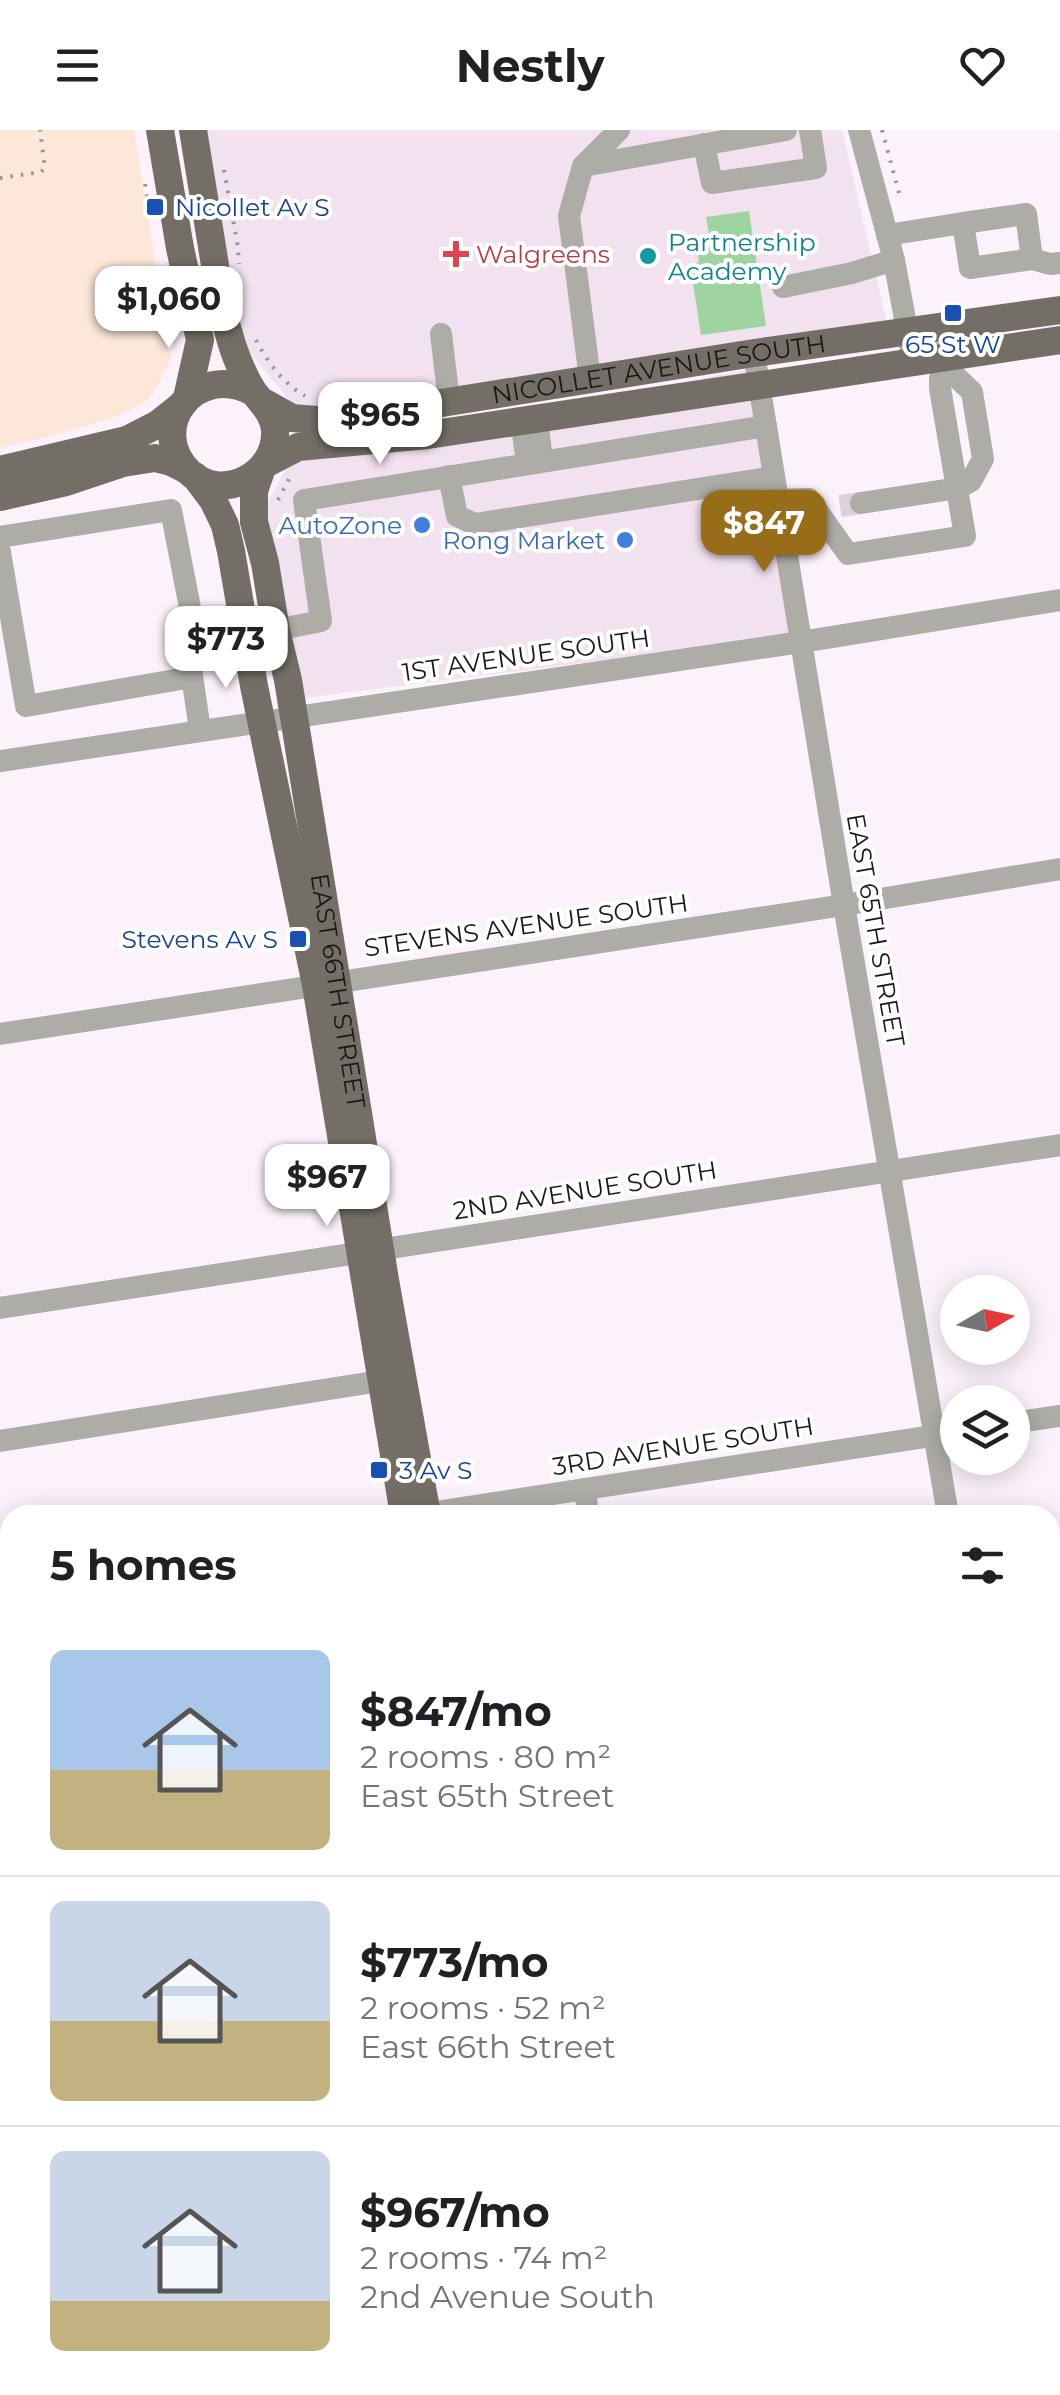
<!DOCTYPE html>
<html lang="en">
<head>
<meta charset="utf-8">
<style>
	:root { --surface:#fff; --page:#f2f2f2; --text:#202124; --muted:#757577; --line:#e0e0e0; --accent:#986d1a }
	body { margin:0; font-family:Montserrat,sans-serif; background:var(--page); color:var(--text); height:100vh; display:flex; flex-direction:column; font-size:38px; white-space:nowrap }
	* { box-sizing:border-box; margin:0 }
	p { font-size:32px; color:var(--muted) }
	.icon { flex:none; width:55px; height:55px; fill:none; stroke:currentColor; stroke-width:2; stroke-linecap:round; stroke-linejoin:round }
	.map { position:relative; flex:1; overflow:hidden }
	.drawer { position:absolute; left:0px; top:1375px; width:1060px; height:890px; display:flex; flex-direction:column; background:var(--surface); border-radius:30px 30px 0 0; box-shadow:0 5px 25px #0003 }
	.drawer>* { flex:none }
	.needle { width:65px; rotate:81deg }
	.controls { position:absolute; left:940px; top:1145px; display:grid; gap:20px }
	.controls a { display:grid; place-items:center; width:90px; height:90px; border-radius:50%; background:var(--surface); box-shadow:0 5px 25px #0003; font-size:50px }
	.price { position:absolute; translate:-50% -85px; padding:0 22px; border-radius:20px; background:#fff; color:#222; font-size:32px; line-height:65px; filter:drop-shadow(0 2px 5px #0008) }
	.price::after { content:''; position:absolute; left:50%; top:60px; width:30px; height:22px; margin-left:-15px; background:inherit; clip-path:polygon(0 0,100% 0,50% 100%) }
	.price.current { background:var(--accent); color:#fff }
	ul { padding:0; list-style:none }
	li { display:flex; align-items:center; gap:30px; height:250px; padding:0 50px }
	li+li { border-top:2px solid var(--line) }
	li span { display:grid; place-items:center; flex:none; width:280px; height:200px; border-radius:15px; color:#555 }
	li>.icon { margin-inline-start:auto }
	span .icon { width:120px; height:120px; fill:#fffc; stroke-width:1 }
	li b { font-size:42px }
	h2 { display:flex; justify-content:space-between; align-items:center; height:120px; padding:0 50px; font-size:42px }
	header { display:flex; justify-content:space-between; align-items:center; height:130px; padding:0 50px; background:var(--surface); font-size:45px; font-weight:700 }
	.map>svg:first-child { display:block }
	.built { fill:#f2e2f0 }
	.education { fill:#fce7d9 }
	.green { fill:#9ed49f }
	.water { fill:#3eccde; stroke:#3395a3; stroke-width:2.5 }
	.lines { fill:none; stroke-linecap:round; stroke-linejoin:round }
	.minor-tunnel { stroke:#dad1d9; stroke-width:22; stroke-dasharray:22 11; stroke-linecap:butt }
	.path { stroke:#9a9399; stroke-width:4; stroke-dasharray:2.5 8; stroke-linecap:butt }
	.minor { stroke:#aeaca7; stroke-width:22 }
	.major { stroke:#736f67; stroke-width:28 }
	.transit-dot { fill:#1a4fb4; stroke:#fff; stroke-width:4 }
	.health-dot { fill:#e0444e; stroke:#fff; stroke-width:4 }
	.culture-dot { fill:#0f9aa8; stroke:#fff; stroke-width:4 }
	.shop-dot { fill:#3f7fe0; stroke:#fff; stroke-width:4 }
	.labels { text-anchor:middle; stroke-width:8; stroke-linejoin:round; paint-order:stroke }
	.transit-label { font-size:25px; fill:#164399; stroke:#fff; text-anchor:start }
	.culture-label { font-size:25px; fill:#0d838f; stroke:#fff; text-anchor:start }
	.health-label { font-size:25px; fill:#be3a42; stroke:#fff; text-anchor:start }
	.street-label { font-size:25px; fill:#1a1619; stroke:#fff }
	.shop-label { font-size:25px; fill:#366cbe; stroke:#fff; text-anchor:end }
</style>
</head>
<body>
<header><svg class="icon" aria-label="menu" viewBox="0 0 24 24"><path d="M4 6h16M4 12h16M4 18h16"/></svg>Nestly<svg class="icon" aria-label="heart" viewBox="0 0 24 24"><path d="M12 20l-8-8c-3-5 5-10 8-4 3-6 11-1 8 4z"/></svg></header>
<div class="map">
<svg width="1060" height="2265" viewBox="0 0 1060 2265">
	<rect width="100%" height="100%" fill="#fcf2fb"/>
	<g class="built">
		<polygon points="196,0 842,0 889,202 333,283 291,272 250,223 226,158"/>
		<polygon points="750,239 793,506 296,569 264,379 291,329"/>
	</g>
	<polygon class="education" points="0,0 134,0 171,229 153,264 143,274 115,287 56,305 0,318"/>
	<polygon class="green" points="749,81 766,196 701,205 690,134 699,132 697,118 711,116 706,87"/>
	<polygon class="water" points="1060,1674 1060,1943 1050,1941 1050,1675"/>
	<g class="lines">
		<polyline class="minor-tunnel" points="840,376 861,373"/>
		<g class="path">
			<polyline points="882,0 899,63"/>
			<polyline points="224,40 238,117 239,134"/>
			<polyline points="0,48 41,42 45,38 40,0"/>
			<polyline points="145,54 150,84"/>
			<path d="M 256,210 C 267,232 284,254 305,266"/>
			<polyline points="278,370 290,347"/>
		</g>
		<g class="minor">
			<polyline points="859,0 894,130 913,232"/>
			<polyline points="704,14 712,53 816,38 810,0"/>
			<polyline points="583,36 786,0"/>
			<polyline points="887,105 963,93"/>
			<polyline points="1032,129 1026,84 963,93 970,138 1032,129 1050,134 1060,133"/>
			<polyline points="783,157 852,143 894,130"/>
			<polyline points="441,204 449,271"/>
			<polyline points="754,223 844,775 948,1385"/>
			<polyline points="590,249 569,86 583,36 619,0"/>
			<polygon points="529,290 538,297 541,322 537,331 526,325 523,303"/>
			<polyline points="449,346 457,386 475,394 774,347"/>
			<polyline points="778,370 809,369 848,424 965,406 940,258 940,248 946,237 939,196"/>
			<polyline points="861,373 958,358 971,351 983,329 972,262 946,237"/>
			<polyline points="0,407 171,380 192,488 190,532 200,600"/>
			<polyline points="0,422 26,576 192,547"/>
			<polyline points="276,500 321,491 304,370 766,296"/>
			<polyline points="0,631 801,512 1060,470"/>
			<polyline points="0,904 844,775 1060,739"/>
			<polyline points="0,1178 1060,1015"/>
			<polyline points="1012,1293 1060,1286"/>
			<polyline points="0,1311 399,1248"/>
			<polyline points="585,1359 588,1385"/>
			<polyline points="416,1385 958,1302"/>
			<polyline points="0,1449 10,1448"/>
			<polyline points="1050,1513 1060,1511"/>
			<polyline points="0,1580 10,1578"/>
			<polyline points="0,1722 10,1721"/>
			<polyline points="0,1853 10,1851"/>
			<polyline points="0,1994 10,1993"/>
			<polyline points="1050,2106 1060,2105"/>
			<polyline points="0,2127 10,2125"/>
			<polyline points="0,2195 10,2252"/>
			<polyline points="31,2265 95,2255"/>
		</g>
		<g class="major">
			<polyline points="160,0 180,118 200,210 187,268"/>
			<path d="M 193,0 C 200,43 207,86 214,129 C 218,154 221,180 229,204 C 233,220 244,248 253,261 C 262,274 273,282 275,300 C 278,344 222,374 189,342 C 145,298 195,231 253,262"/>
			<path id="s1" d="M 265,273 L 292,288 L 329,291 L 754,223 L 1060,180"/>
			<polyline points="265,334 298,317 428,305 1060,210"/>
			<path id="s2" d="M 262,338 L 254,361 L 254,392 L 265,433 L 276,500 L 288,550 L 385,1150 L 427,1385"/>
			<polyline points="0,340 127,310 158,294 182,275"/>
			<polyline points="195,346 213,370 225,395 231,421 254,556 316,855 404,1385"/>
			<polyline points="0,367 66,352 123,333 155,328 171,332 187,340"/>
			<polyline points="546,2255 547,2265"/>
			<polyline points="567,2255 570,2265"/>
		</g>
	</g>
	<g class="transit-dot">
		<rect x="145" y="67" width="20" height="20" rx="5"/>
		<rect x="943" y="173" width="20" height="20" rx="5"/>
		<rect x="288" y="799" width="20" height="20" rx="5"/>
		<rect x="369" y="1330" width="20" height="20" rx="5"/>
	</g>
	<path class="health-dot" d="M451 109h10v10h10v10h-10v10h-10v-10h-10v-10h10z"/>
	<circle class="culture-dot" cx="648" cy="126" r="10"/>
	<g class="shop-dot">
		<circle cx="422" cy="395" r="10"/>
		<circle cx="625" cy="410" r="10"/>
	</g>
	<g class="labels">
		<g class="transit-label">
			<text x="175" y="86">Nicollet Av S</text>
			<text x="953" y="223" text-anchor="middle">65 St W</text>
			<text x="278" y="818" text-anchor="end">Stevens Av S</text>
			<text x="399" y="1349">3 Av S</text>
		</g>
		<g class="culture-label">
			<text x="668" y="121">Partnership<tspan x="668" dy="29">Academy</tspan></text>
		</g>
		<g class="health-label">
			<text x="476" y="133">Walgreens</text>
		</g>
		<g class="street-label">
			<text dy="9" stroke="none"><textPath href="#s1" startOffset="402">NICOLLET AVENUE SOUTH</textPath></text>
			<text transform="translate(526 525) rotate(-8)" y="9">1ST AVENUE SOUTH</text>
			<text transform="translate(526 795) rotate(-8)" y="9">STEVENS AVENUE SOUTH</text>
			<text transform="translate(876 800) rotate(80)" y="9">EAST 65TH STREET</text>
			<text dy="9" stroke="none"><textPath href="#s2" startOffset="532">EAST 66TH STREET</textPath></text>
			<text transform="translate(585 1060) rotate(-9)" y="9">2ND AVENUE SOUTH</text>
			<text transform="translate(683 1316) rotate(-9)" y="9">3RD AVENUE SOUTH</text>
		</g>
		<g class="shop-label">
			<text x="402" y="404">AutoZone</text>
			<text x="605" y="419">Rong Market</text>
		</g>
	</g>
</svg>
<div class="controls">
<a><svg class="needle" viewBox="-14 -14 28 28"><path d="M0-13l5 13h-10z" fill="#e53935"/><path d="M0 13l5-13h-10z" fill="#757577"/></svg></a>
<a><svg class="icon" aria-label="layers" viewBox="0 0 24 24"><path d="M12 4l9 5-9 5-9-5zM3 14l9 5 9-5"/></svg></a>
</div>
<b class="price" style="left:169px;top:221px">$1,060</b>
<b class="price" style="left:380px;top:337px">$965</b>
<b class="price current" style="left:764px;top:445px">$847</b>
<b class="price" style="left:226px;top:561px">$773</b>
<b class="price" style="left:327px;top:1099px">$967</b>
<section class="drawer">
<h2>5 homes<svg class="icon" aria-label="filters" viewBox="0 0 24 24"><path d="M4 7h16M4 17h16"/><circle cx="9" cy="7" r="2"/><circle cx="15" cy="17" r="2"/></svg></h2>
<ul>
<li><span style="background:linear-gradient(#a9c7e8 60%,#c2b280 0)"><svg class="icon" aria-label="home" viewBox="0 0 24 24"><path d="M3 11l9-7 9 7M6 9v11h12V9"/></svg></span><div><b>$847/mo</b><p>2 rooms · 80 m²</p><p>East 65th Street</p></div></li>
<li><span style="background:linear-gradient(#c9d6e8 60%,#c2b280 0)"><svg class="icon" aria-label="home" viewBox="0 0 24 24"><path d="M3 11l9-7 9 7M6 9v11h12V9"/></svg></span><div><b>$773/mo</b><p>2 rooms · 52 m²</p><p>East 66th Street</p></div></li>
<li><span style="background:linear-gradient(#c9d6e8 75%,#c2b280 0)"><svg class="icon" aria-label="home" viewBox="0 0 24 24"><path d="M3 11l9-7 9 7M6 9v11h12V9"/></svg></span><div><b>$967/mo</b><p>2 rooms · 74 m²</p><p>2nd Avenue South</p></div></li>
</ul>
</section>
</div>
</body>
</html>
